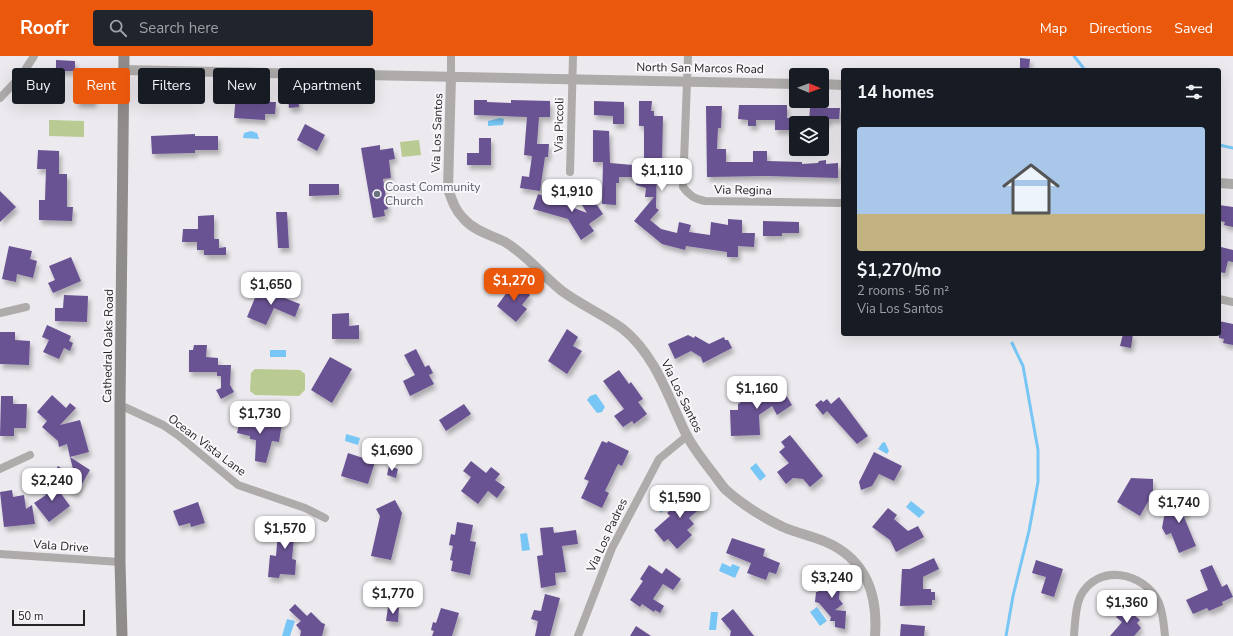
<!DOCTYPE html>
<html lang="en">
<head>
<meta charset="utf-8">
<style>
	:root { --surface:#171b24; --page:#20242c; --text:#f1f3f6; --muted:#9ea1a6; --accent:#ea580c }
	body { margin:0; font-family:"Nunito Sans",sans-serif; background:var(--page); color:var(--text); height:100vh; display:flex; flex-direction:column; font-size:15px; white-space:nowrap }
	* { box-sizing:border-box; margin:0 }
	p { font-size:13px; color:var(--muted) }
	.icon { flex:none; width:22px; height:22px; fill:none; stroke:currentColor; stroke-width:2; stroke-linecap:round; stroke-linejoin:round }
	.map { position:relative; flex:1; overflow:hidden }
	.panel { position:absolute; left:841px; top:12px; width:380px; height:268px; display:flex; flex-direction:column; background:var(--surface); border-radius:4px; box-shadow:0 4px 16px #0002 }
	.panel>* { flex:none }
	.guide { position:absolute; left:12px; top:12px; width:380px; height:36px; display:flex; gap:8px }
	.needle { width:26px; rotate:91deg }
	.tools { position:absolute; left:789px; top:12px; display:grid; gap:8px }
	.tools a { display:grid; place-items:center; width:40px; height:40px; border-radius:4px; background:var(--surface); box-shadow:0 4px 16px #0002; font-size:20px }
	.scale { position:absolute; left:12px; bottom:10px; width:73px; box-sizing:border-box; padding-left:4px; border:2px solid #252325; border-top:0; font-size:11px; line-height:14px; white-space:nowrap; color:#252325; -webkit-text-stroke:3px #faf7fc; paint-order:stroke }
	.price { position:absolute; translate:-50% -34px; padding:0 9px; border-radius:8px; background:#fff; color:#222; font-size:13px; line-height:26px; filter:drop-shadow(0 1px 2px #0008) }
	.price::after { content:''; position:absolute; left:50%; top:24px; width:12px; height:9px; margin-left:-6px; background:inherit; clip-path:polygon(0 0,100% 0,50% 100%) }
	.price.selected { background:var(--accent); color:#fff }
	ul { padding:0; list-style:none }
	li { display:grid; align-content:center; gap:8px; height:212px; padding:0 16px }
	li span { display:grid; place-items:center; height:124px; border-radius:4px; color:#555 }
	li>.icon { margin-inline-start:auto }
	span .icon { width:72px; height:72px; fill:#fffc; stroke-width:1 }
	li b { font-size:17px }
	h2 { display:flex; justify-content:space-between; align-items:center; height:48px; padding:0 16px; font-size:17px }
	.pill { padding:0 14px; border-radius:4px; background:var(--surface); box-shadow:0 4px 16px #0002; font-size:14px; line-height:36px }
	.pill.selected { background:var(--accent); color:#fff }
	header { display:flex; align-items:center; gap:24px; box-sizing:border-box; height:56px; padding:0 20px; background:var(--accent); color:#fff }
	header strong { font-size:19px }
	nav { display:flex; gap:22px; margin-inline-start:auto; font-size:14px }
	.search { width:280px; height:36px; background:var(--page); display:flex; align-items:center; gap:10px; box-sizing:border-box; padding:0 14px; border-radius:4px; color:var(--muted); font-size:15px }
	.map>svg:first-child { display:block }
	.green { fill:#baca93 }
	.water { fill:#77c6f6 }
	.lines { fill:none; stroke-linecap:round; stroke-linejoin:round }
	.stream { stroke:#77c6f6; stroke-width:3 }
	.building { fill:#6a5293; filter:url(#shadow) }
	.minor { stroke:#aeabaa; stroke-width:8 }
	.tertiary { stroke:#aeabaa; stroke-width:10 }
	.secondary { stroke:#908c8b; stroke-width:11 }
	.worship-dot { fill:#6b7280; stroke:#faf7fc; stroke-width:1.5 }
	.labels { text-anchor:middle; stroke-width:4; stroke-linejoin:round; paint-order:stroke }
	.street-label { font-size:12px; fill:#252325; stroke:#faf7fc }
	.worship-label { font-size:12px; fill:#5b616d; stroke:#faf7fc; text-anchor:start }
</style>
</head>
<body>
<header>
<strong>Roofr</strong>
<div class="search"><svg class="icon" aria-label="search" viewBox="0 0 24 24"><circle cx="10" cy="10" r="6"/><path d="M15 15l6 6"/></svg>Search here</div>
<nav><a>Map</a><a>Directions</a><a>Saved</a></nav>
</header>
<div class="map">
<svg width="1233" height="580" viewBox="0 0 1233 580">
	<defs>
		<filter id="shadow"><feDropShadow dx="2.5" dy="4.5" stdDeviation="2" flood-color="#0004"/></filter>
	</defs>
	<rect width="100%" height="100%" fill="#eceaee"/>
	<g class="green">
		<polygon points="49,64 84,65 84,81 49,80"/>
		<polygon points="419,84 421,99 402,101 400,86"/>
		<polygon points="255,313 300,314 305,318 305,334 299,340 255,339 250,335 251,317"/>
	</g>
	<g class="water">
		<polygon points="500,62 504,63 503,69 488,70 488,65"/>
		<polygon points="251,75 257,77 259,83 243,82 244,77"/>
		<rect x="270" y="294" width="16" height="7"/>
		<polygon points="743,322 748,327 738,338 732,332"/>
		<polygon points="596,338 605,351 602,356 597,357 587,344 590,340"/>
		<polygon points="346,378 360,382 358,389 345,385"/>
		<polygon points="885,386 889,395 887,398 878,393 882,387"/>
		<polygon points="756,407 766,420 760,425 750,412"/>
		<polygon points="668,441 672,446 661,457 656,451"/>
		<polygon points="911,445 925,456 919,462 906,451"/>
		<polygon points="527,477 530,494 522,495 520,478"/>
		<polygon points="722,507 731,511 732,508 740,511 735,522 719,515"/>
		<polygon points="817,551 827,565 820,570 810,556"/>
		<polygon points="711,556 718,556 716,574 709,574"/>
		<polygon points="287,563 295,565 290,580 282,580"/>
	</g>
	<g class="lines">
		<g class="stream">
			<polyline points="1074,0 1085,14"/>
			<polyline points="1219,89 1233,92"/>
			<polyline points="1006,580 1013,540 1029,475 1038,426 1038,394 1023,310 1012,287"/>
		</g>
	</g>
	<g class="building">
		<polygon points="1020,2 1030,3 1029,13 1020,12"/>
		<polygon points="56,4 75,5 75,15 56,15"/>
		<polygon points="76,15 95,15 94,47 76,47"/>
		<polygon points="236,38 266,39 265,46 276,46 275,58 265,58 265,64 234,62"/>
		<polygon points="298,40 299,51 289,52 288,42"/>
		<polygon points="474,44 487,44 487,46 511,47 511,44 550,45 550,61 539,61 537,88 549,88 548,101 545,101 540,135 520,132 522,120 529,121 532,100 524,99 527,61 474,59"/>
		<polygon points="594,45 624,46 624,68 613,68 613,60 594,59"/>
		<polygon points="639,45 652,45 651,55 654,55 654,60 663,60 662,106 657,106 656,152 659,154 650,164 661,173 677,177 679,166 691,169 689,176 710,179 711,166 728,169 728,163 742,164 742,177 755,177 754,191 738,190 738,201 727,201 727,196 686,190 685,194 662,188 634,165 654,141 645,141 646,132 636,129 636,121 619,121 619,127 616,127 616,149 602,148 603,106 593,106 593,74 609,75 610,107 644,110 644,70 639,70"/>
		<polygon points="739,49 787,49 787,62 796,62 796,74 775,74 775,64 756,64 756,70 748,70 748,64 738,63"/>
		<polygon points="706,50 722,50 721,72 718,72 717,93 726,93 726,106 753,106 753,95 767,95 767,105 802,106 802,108 818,107 819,105 826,104 826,108 838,107 838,122 767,120 707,121"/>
		<polygon points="810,52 840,52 839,63 829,63 829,66 809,66"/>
		<polygon points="305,68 325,79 317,95 297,84"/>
		<polygon points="195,78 195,80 218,80 218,94 195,94 195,97 152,98 151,80"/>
		<polygon points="479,82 491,82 491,109 467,109 467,97 479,97"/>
		<polygon points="380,89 380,94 393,92 395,103 389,104 391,122 383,123 388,153 384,154 385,160 373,162 361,92"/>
		<polygon points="38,94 59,95 59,118 67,118 67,151 73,151 72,165 39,164 39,144 45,144 46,113 37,113"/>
		<polygon points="309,128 339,128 339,139 309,140"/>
		<polygon points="0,135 16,151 0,166"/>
		<polygon points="589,137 603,158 589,168 594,175 581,184 568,163 533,153 538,138 587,157 579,144"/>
		<polygon points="1219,149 1233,151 1233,171 1224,169 1225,166 1219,165"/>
		<polygon points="276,156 287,156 289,192 278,192"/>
		<polygon points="214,159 214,183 219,183 219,192 226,191 226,199 204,199 204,194 197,194 197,186 182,186 183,173 198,173 198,160"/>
		<polygon points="763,165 799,166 799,177 782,177 782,180 763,180"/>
		<polygon points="9,190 32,195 30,203 37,205 33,222 17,218 16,226 2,223"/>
		<polygon points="1221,191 1233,194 1233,206 1228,205 1225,217 1219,216"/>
		<polygon points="71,201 81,225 53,237 48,227 55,224 49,210"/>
		<polygon points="515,225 530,239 522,249 527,253 516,266 497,250"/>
		<polygon points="259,232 300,248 295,261 274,252 266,269 247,261"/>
		<polygon points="64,239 88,240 87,266 55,265 55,252 63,252"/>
		<polygon points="349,257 349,270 359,269 359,283 332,283 332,258"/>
		<polygon points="1219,265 1233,268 1233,289 1223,287 1224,283 1219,282"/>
		<polygon points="47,269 71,280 69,285 73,287 70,295 64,292 59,303 43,296 49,284 42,281"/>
		<polygon points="567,273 578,281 573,290 582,295 567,318 548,305"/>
		<polygon points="0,276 15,276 15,284 30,285 29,309 0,308"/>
		<polygon points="1123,278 1133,278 1131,292 1120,290"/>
		<polygon points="688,279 694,282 695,280 709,288 724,281 725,284 728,284 732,292 703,307 701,301 691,295 675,303 668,288"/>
		<polygon points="194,289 207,289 206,301 218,302 218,309 231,309 230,329 234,336 221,343 216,334 221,332 221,320 217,320 217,316 189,316 189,294 193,294"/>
		<polygon points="416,293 425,311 429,309 433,317 429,319 434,328 410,340 403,325 415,319 404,299"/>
		<polygon points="330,301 352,313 332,347 311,334"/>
		<polygon points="619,314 629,328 631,326 643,343 638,346 647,358 634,368 632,365 623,371 614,360 624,353 603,325"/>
		<polygon points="763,325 769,334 780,329 792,349 777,359 772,350 759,359 760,379 731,380 730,354 738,354 738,348 757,336 754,330"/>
		<polygon points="52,339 66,352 70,347 76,352 60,369 80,364 89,396 70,401 67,388 59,391 58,385 42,371 47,365 37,356"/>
		<polygon points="1,340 13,340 13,348 27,348 26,372 14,372 14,380 0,380"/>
		<polygon points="839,341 868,380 857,388 827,355 823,359 815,349 821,344 823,346 827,343 831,348"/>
		<polygon points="464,348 471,358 446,375 439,364"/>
		<polygon points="241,359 282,367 279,386 272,385 266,407 255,405 256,384 250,383 250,380 237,377"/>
		<polygon points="790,379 823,420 810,431 803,423 793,422 786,428 777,416 789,407 779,396 785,391 781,386"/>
		<polygon points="602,385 607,387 608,385 629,395 622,410 618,408 605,435 609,437 602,452 581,442 589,425 584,423"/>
		<polygon points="874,396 902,410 894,425 879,418 872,430 861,434 859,426"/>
		<polygon points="348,397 375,406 368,428 341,420"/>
		<polygon points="70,401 90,414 76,438 51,422 58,410 75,421"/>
		<polygon points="471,405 486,417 491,411 500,418 495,424 505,431 497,442 488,435 478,448 461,435 471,421 463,415"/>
		<polygon points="389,410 398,413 396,422 387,419"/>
		<polygon points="1131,422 1153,423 1153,437 1140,460 1117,446"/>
		<polygon points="51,424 70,450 49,466 34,447 46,439 41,432"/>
		<polygon points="692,430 704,443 699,448 702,451 689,462 694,468 687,474 692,479 677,493 668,483 664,486 654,474 670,460 667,457 684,442 682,439"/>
		<polygon points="12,434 13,441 24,439 26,453 32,449 35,468 4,471 0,436"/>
		<polygon points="1176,439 1192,447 1184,461 1196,490 1179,497 1171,477 1166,479 1162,472 1164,461"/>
		<polygon points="395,444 402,457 391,504 371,500 380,460 376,453"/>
		<polygon points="198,446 205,467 191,471 190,467 179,470 173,455"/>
		<polygon points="888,452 897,459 894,463 908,475 918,470 924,481 896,496 890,484 872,471"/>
		<polygon points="279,464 300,466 299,482 294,482 292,503 296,504 295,519 280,518 279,522 268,521 270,499 276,500"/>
		<polygon points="457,466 473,469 470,485 476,486 470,519 451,515 453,505 450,504 453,490 449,489 451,478 455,479"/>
		<polygon points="553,471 554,477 576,474 578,488 562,490 566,516 555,517 556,529 541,532 537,500 543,499 540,472"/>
		<polygon points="732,482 765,493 763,500 780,507 776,518 769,516 766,524 747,517 751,507 726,497"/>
		<polygon points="934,502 939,513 923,521 923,533 931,533 931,536 935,536 935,544 932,544 932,549 900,550 902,513 910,513"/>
		<polygon points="1036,504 1063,513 1054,541 1041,537 1046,521 1032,517"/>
		<polygon points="649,509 662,518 666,512 681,523 673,534 663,528 653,543 664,550 660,557 655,554 654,556 642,548 640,551 630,544 643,525 640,523"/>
		<polygon points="1212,509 1222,531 1227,528 1233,541 1222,546 1223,549 1209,555 1207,552 1193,558 1186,544 1208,534 1200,514"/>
		<polygon points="828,519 841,520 839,543 843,548 835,554 846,555 845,573 835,571 835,565 830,565 831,561 819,547 815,546 816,536 818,536 821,521 828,522"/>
		<polygon points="545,538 560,542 550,580 535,580 538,565 531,563 534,554 541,555"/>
		<polygon points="295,548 307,560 311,556 322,567 325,568 322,580 300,580 301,575 296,569 301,565 289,554"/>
		<polygon points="388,551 399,552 398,566 386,565"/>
		<polygon points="1125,551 1140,564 1137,567 1141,572 1134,580 1110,580 1122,566 1116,561"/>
		<polygon points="441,552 459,557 452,580 432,580 434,575 431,574 433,566 436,567"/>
		<polygon points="733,553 754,580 730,580 731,575 721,563"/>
		<polygon points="901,568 925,570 924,580 900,580"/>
		<polygon points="636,570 651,580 630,580"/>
	</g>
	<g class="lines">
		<g class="minor">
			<polyline points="451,0 451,20"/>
			<path d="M 688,0 L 683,131 C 689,139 694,143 705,145 L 843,147"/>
			<polyline points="0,42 21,20 34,0"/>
			<polyline points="570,116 573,0"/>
			<polyline points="1219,243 1233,246"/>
			<polyline points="0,257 26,251"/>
			<polyline points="120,349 163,369 179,380 238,429 305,452 325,462"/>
			<polyline points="0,413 30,399"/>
			<polyline points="0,498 120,506"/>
			<polyline points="578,580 612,492 659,403 687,380"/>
			<path d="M 1074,580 C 1075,567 1075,553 1080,541 C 1097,506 1145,516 1159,547 C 1163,557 1164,569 1165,580"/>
		</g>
		<g class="tertiary">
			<polyline points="123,14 796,28"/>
			<path d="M 451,20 L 448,133 C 452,144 455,154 463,162 C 474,175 491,179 505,186 C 527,199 542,219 562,235 C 581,249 604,259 623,273 C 656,300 668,341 686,378 C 693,392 703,404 712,416 C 717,422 721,429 726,434 C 743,449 762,461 783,471 C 797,477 812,480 826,486 C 867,504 878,539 875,580"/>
			<polyline points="822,28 843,29"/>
			<polyline points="1219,127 1233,128"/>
		</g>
		<polyline class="secondary" points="122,580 120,506 120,349 124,0"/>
	</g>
	<circle class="worship-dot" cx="377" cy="138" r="4"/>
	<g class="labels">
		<g class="street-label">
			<text transform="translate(700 12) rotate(1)" y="4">North San Marcos Road</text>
			<text transform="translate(559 69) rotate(-89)" y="4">Via Piccoli</text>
			<text transform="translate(437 77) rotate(-88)" y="4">Via Los Santos</text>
			<text transform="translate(743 134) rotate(1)" y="4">Via Regina</text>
			<text transform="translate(108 290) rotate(-89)" y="4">Cathedral Oaks Road</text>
			<text transform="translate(682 340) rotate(64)" y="4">Via Los Santos</text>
			<text transform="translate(207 389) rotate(37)" y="4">Ocean Vista Lane</text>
			<text transform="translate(607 479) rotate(-65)" y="4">Via Los Padres</text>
			<text transform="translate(61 490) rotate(4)" y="4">Vala Drive</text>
		</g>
		<g class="worship-label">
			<text x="385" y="135">Coast Community<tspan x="385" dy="14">Church</tspan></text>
		</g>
	</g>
</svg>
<div class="tools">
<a><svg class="needle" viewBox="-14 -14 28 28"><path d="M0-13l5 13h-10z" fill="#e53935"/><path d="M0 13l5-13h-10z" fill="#9ea1a6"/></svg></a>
<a><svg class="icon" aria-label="layers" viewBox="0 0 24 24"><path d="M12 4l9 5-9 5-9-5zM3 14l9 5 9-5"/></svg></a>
</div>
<div class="scale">50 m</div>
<b class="price" style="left:662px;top:136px">$1,110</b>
<b class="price" style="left:572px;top:157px">$1,910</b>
<b class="price selected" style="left:514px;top:246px">$1,270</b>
<b class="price" style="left:271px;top:250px">$1,650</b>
<b class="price" style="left:757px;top:354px">$1,160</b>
<b class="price" style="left:260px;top:379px">$1,730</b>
<b class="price" style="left:392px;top:416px">$1,690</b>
<b class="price" style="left:52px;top:446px">$2,240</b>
<b class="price" style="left:680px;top:463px">$1,590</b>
<b class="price" style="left:1179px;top:468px">$1,740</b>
<b class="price" style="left:285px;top:494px">$1,570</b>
<b class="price" style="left:832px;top:543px">$3,240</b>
<b class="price" style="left:393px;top:559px">$1,770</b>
<b class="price" style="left:1127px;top:568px">$1,360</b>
<div class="guide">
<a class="pill">Buy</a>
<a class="pill selected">Rent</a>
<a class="pill">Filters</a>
<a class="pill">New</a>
<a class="pill">Apartment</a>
</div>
<section class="panel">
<h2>14 homes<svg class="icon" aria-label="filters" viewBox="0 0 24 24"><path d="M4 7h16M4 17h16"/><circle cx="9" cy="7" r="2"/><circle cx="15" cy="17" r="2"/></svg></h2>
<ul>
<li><span style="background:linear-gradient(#a9c7e8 70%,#c2b280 0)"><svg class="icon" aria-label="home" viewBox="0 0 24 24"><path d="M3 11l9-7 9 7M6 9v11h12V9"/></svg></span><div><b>$1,270/mo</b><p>2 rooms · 56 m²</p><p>Via Los Santos</p></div></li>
</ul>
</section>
</div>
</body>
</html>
